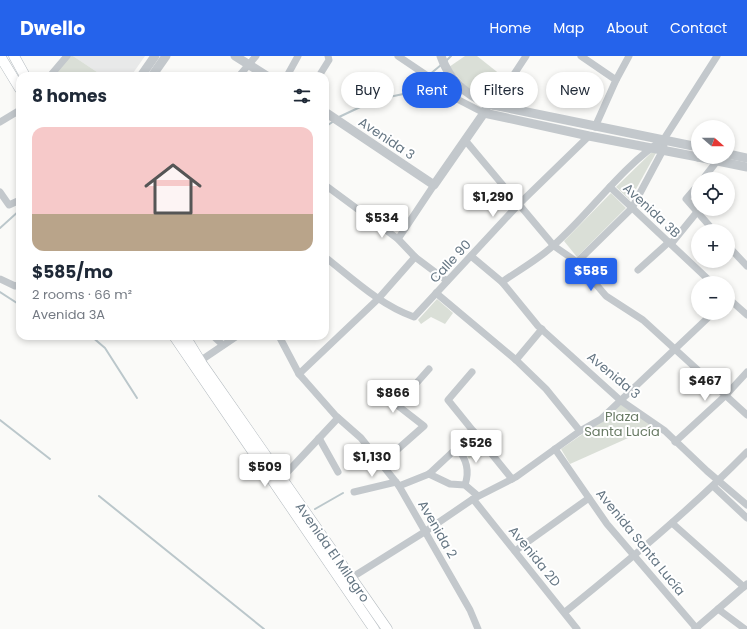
<!DOCTYPE html>
<html lang="en">
<head>
<meta charset="utf-8">
<style>
	:root { --surface:#fff; --page:#f2f2f3; --text:#1f2937; --muted:#747a83; --accent:#2563eb }
	body { margin:0; font-family:Poppins,sans-serif; background:var(--page); color:var(--text); height:100vh; display:flex; flex-direction:column; font-size:15px; white-space:nowrap }
	* { box-sizing:border-box; margin:0 }
	p { font-size:13px; color:var(--muted) }
	.icon { flex:none; width:22px; height:22px; fill:none; stroke:currentColor; stroke-width:2; stroke-linecap:round; stroke-linejoin:round }
	.map { position:relative; flex:1; overflow:hidden }
	.side { position:absolute; left:16px; top:16px; width:313px; height:268px; display:flex; flex-direction:column; background:var(--surface); border-radius:12px; box-shadow:0 2px 6px #0003 }
	.side>* { flex:none }
	.top-card { position:absolute; left:341px; top:16px; width:346px; height:36px; display:flex; gap:8px }
	.needle { width:26px; rotate:110deg }
	.buttons { position:absolute; left:691px; top:64px; display:grid; gap:8px }
	.buttons a { display:grid; place-items:center; width:44px; height:44px; border-radius:50%; background:var(--surface); box-shadow:0 2px 6px #0003; font-size:20px }
	.price { position:absolute; translate:-50% -34px; padding:0 9px; border-radius:4px; background:#fff; color:#222; font-size:13px; line-height:26px; filter:drop-shadow(0 1px 2px #0008) }
	.price::after { content:''; position:absolute; left:50%; top:24px; width:12px; height:9px; margin-left:-6px; background:inherit; clip-path:polygon(0 0,100% 0,50% 100%) }
	.price.on { background:var(--accent); color:#fff }
	ul { padding:0; list-style:none }
	li { display:grid; align-content:center; gap:8px; height:212px; padding:0 16px }
	li span { display:grid; place-items:center; height:124px; border-radius:12px; color:#555 }
	li>.icon { margin-inline-start:auto }
	span .icon { width:72px; height:72px; fill:#fffc; stroke-width:1 }
	li b { font-size:17px }
	h2 { display:flex; justify-content:space-between; align-items:center; height:48px; padding:0 16px; font-size:17px }
	.pill { padding:0 14px; border-radius:18px; background:var(--surface); box-shadow:0 2px 6px #0003; font-size:14px; line-height:36px }
	.pill.on { background:var(--accent); color:#fff }
	header { display:flex; align-items:center; gap:24px; box-sizing:border-box; height:56px; padding:0 20px; background:var(--accent); color:#fff }
	header strong { font-size:19px }
	nav { display:flex; gap:22px; margin-inline-start:auto; font-size:14px }
	.map>svg:first-child { display:block }
	.built { fill:#e8e9e9 }
	.green { fill:#dadfd7 }
	.lines { fill:none; stroke-linecap:round; stroke-linejoin:round }
	.stream { stroke:#bbc7cb; stroke-width:2 }
	.secondary-casing { stroke:#b3babf; stroke-width:11 }
	.minor { stroke:#c3c8cc; stroke-width:7 }
	.tertiary { stroke:#c3c8cc; stroke-width:9 }
	.secondary { stroke:#fff; stroke-width:10 }
	.labels { text-anchor:middle; stroke-width:4; stroke-linejoin:round; paint-order:stroke }
	.street-label { font-size:13px; fill:#657683; stroke:#fff }
	.park-label { font-size:13px; fill:#687a64; stroke:#fff }
</style>
</head>
<body>
<header>
<strong>Dwello</strong>
<nav><a>Home</a><a>Map</a><a>About</a><a>Contact</a></nav>
</header>
<div class="map">
<svg width="747" height="573" viewBox="0 0 747 573">
	<rect width="100%" height="100%" fill="#fafaf8"/>
	<polygon class="built" points="73,0 145,0 131,20 103,20"/>
	<g class="green">
		<polygon points="66,0 73,0 103,20 49,20"/>
		<polygon points="465,0 477,0 506,23 491,45 468,32 449,11"/>
		<polygon points="653,95 656,97 630,144 616,131"/>
		<polygon points="611,137 626,152 577,201 564,185"/>
		<polygon points="437,243 453,257 445,268 431,261 421,268 418,264"/>
		<polygon points="620,346 655,370 570,408 561,393 600,366"/>
		<polygon points="475,380 486,397 475,405 471,401 469,403 461,391"/>
	</g>
	<g class="lines">
		<g class="stream">
			<polyline points="446,5 451,0"/>
			<polyline points="429,19 441,9"/>
			<polyline points="339,61 375,44 408,37 426,22"/>
			<polyline points="325,71 334,65"/>
			<polyline points="0,172 20,154"/>
			<polyline points="0,236 20,249"/>
			<polyline points="91,280 105,292 137,342"/>
			<polyline points="0,364 50,403"/>
			<polyline points="99,440 264,573"/>
			<polyline points="315,453 343,437"/>
		</g>
		<defs>
			<g id="secondary">
				<polyline points="0,0 20,33"/>
				<polyline points="14,0 25,20"/>
				<polyline points="174,280 374,573"/>
				<polyline points="185,280 202,308 387,573"/>
			</g>
		</defs>
		<use href="#secondary" class="secondary-casing"/>
		<g class="minor">
			<polyline points="398,0 438,27 457,43 484,57"/>
			<polyline points="581,0 616,24"/>
			<polyline points="50,20 67,0"/>
			<polyline points="239,20 256,0"/>
			<polyline points="287,20 298,0"/>
			<polyline points="319,20 329,4 328,0"/>
			<polyline points="493,50 526,0"/>
			<polyline points="0,66 20,54"/>
			<polyline points="595,71 616,24 629,0"/>
			<polyline points="465,84 554,190 577,206 606,240 643,264 747,359"/>
			<polyline points="703,123 717,105"/>
			<polyline points="325,129 398,183 415,201 447,225"/>
			<polyline points="698,129 686,143 714,175"/>
			<polyline points="610,131 712,227"/>
			<polyline points="0,136 9,149 20,144"/>
			<polyline points="398,183 434,129"/>
			<polyline points="671,188 697,156"/>
			<polyline points="728,190 747,210"/>
			<polyline points="471,200 502,226 538,270 620,344 665,375 707,415 747,449"/>
			<path d="M 325,201 C 353,223 380,249 414,261 L 519,148 L 589,80"/>
			<polyline points="577,206 632,152 663,94 664,89"/>
			<polyline points="638,214 669,186"/>
			<polyline points="0,223 15,230 20,229"/>
			<path d="M 502,226 C 519,214 539,203 554,189 C 592,155 621,111 664,83 L 717,0"/>
			<polyline points="436,237 516,304 546,333 580,375"/>
			<polyline points="728,242 747,259"/>
			<polyline points="213,280 223,289"/>
			<polyline points="279,280 299,318 336,360 361,382 399,430 470,554 478,573"/>
			<polyline points="516,304 542,273"/>
			<polyline points="197,307 237,280"/>
			<polyline points="472,316 448,344 512,423"/>
			<polyline points="299,318 378,243 415,201"/>
			<polyline points="319,382 338,416"/>
			<polyline points="675,386 725,340 747,316"/>
			<path d="M 458,392 C 466,404 470,414 465,429"/>
			<polyline points="555,393 607,468 697,573"/>
			<polyline points="382,407 424,370 397,349 429,313"/>
			<polyline points="429,418 450,428 465,429 478,440"/>
			<polyline points="279,425 338,362"/>
			<polyline points="399,430 429,418 474,376"/>
			<polyline points="713,430 747,462"/>
			<polyline points="354,436 396,426"/>
			<polyline points="473,443 577,573"/>
			<polyline points="672,467 744,531"/>
			<polyline points="515,495 589,442"/>
			<polyline points="351,522 426,475 473,443 516,421 580,375 601,363 713,257"/>
			<polyline points="718,553 745,573"/>
			<path d="M 565,556 C 628,505 690,454 747,396"/>
			<polyline points="695,573 747,528"/>
		</g>
		<g class="tertiary">
			<polyline points="235,0 267,20"/>
			<path d="M 441,0 C 449,24 465,38 488,48 L 698,91"/>
			<polyline points="141,20 155,0"/>
			<polyline points="152,20 166,0"/>
			<polyline points="325,56 434,129 484,57 488,48"/>
			<polyline points="484,57 589,80 698,101"/>
			<polyline points="728,98 747,102"/>
			<polyline points="698,101 747,111"/>
		</g>
		<use href="#secondary" class="secondary"/>
	</g>
	<g class="labels">
		<g class="street-label">
			<text transform="translate(387 82) rotate(34)" y="5">Avenida 3</text>
			<text transform="translate(652 154) rotate(43)" y="5">Avenida 3B</text>
			<text transform="translate(450 205) rotate(-47)" y="5">Calle 90</text>
			<text transform="translate(614 319) rotate(40)" y="5">Avenida 3</text>
			<text transform="translate(438 473) rotate(60)" y="5">Avenida 2</text>
			<text transform="translate(641 486) rotate(51)" y="5">Avenida Santa Lucía</text>
			<text transform="translate(333 496) rotate(55)" y="5">Avenida El Milagro</text>
			<text transform="translate(535 500) rotate(51)" y="5">Avenida 2D</text>
		</g>
		<g class="park-label">
			<text x="622" y="365">Plaza<tspan x="622" dy="15">Santa Lucía</tspan></text>
		</g>
	</g>
</svg>
<div class="buttons">
<a><svg class="needle" viewBox="-14 -14 28 28"><path d="M0-13l5 13h-10z" fill="#e53935"/><path d="M0 13l5-13h-10z" fill="#747a83"/></svg></a>
<a><svg class="icon" aria-label="locate" viewBox="0 0 24 24"><circle cx="12" cy="12" r="6"/><path d="M12 2v4M12 18v4M2 12h4M18 12h4"/></svg></a>
<a>+</a>
<a>−</a>
</div>
<b class="price" style="left:493px;top:162px">$1,290</b>
<b class="price" style="left:382px;top:183px">$534</b>
<b class="price on" style="left:591px;top:236px">$585</b>
<b class="price" style="left:705px;top:346px">$467</b>
<b class="price" style="left:393px;top:358px">$866</b>
<b class="price" style="left:476px;top:408px">$526</b>
<b class="price" style="left:372px;top:422px">$1,130</b>
<b class="price" style="left:265px;top:432px">$509</b>
<div class="top-card">
<a class="pill">Buy</a>
<a class="pill on">Rent</a>
<a class="pill">Filters</a>
<a class="pill">New</a>
</div>
<section class="side">
<h2>8 homes<svg class="icon" aria-label="filters" viewBox="0 0 24 24"><path d="M4 7h16M4 17h16"/><circle cx="9" cy="7" r="2"/><circle cx="15" cy="17" r="2"/></svg></h2>
<ul>
<li><span style="background:linear-gradient(#f6c9c9 70%,#b9a48a 0)"><svg class="icon" aria-label="home" viewBox="0 0 24 24"><path d="M3 11l9-7 9 7M6 9v11h12V9"/></svg></span><div><b>$585/mo</b><p>2 rooms · 66 m²</p><p>Avenida 3A</p></div></li>
</ul>
</section>
</div>
</body>
</html>
